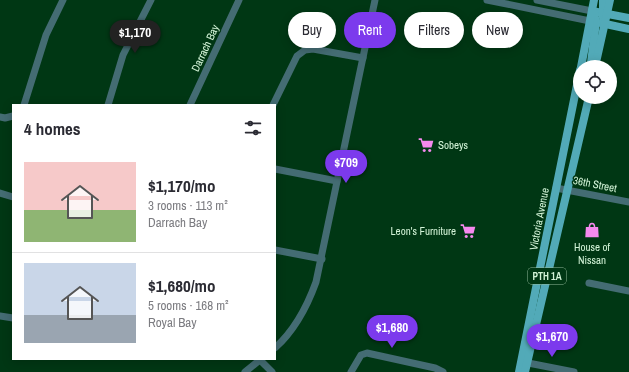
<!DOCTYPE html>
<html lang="en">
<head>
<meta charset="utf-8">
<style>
	:root { --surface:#fff; --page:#f2f2f3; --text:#2b2b33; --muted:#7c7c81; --line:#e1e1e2; --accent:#7c3aed }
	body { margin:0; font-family:"Archivo Narrow",sans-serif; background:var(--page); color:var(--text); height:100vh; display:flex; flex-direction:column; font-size:15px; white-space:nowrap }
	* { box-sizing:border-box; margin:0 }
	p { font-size:13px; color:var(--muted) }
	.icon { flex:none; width:22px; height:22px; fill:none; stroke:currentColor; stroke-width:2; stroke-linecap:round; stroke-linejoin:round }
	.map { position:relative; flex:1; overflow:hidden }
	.side { position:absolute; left:12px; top:104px; width:264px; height:256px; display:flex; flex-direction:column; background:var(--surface); border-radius:0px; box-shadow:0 2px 10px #0003 }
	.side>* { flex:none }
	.guide { position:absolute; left:288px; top:12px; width:281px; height:36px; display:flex; gap:8px }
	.fabs { position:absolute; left:573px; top:60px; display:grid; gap:8px }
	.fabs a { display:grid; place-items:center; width:44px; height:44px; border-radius:50%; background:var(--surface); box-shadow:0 2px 10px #0003; font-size:20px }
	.price { position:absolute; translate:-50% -34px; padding:0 9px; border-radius:14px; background:var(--accent); color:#fff; font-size:13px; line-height:26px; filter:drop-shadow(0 1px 2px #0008) }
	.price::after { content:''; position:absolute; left:50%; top:24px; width:12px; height:9px; margin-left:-6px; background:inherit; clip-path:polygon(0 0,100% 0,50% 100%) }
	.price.current { background:#222; color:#fff }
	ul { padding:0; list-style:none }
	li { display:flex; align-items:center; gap:12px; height:100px; padding:0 12px }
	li+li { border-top:1px solid var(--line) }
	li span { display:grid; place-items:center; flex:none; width:112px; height:80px; border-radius:0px; color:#555 }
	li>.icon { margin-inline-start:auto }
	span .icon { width:48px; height:48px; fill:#fffc; stroke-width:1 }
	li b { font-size:17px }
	h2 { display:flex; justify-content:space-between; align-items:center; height:48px; padding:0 12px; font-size:17px }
	.pill { padding:0 14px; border-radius:18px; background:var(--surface); box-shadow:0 2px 10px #0003; font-size:14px; line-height:36px }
	.pill.current { background:var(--accent); color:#fff }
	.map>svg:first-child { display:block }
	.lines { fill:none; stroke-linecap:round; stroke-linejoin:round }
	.minor { stroke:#446c73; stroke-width:7 }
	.major { stroke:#52aab8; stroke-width:8 }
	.labels { text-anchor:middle; stroke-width:3; stroke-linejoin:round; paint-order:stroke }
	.shield { fill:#003714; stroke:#93bb9c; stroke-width:1 }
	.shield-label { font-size:10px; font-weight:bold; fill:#d2f3d7 }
	.street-label { font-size:11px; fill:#d2f3d7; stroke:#003714 }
	.poi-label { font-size:11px; fill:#d2f3d7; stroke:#003714; text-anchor:start }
</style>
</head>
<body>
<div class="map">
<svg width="629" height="372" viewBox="0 0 629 372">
	<rect width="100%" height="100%" fill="#003714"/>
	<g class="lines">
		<g class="minor">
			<polyline points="487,0 590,21"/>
			<polyline points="537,0 592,11"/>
			<polyline points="24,105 46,35 63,0"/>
			<polyline points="108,105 123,55 151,0"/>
			<polyline points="190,105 239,0"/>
			<polyline points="273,105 297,56 305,50 313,49 363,58"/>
			<polyline points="0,117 5,118 13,116"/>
			<polyline points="275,169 337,181"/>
			<polyline points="556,188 629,202"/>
			<polyline points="0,193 13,197"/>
			<polyline points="275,250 322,259"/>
			<polyline points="589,283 629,291"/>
			<polyline points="0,316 13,318"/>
			<path d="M 275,348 C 295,330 307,307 316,282 L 375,0"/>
			<polyline points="260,360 272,372"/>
			<polyline points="523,362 574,372"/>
			<polyline points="245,372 261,359"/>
			<polyline points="351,372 361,355 367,353 435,368 443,372"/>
		</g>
		<g class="major">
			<polyline points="603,0 603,18"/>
			<polyline points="592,11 629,18"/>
			<polyline points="601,23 629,29"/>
			<polyline points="591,63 596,22 594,13"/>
			<polyline points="581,67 594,0"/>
			<polyline points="595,67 610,0"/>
			<polyline points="519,372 580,70"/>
			<polyline points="525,372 589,97"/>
		</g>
	</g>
	<defs>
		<symbol id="supermarket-bare" viewBox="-9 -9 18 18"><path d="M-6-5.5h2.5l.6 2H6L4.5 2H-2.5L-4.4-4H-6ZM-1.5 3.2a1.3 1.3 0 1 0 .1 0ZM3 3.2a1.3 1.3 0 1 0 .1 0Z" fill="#f589ee" stroke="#003714" stroke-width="2.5" paint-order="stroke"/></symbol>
		<symbol id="shop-bare" viewBox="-9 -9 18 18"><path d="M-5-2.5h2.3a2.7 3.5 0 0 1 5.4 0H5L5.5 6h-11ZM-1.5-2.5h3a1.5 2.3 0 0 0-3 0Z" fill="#f589ee" stroke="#003714" stroke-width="2.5" paint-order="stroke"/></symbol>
	</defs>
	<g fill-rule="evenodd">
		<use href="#supermarket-bare" x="415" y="134" width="22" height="22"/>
		<use href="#shop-bare" x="581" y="219" width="22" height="22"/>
		<use href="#supermarket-bare" x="457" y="220" width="22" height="22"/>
	</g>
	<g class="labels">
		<rect class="shield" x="528" y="268" width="38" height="16" rx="3"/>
		<g class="shield-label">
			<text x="547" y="280">PTH 1A</text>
		</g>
		<g class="street-label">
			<text transform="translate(205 48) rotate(-65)" y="4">Darrach Bay</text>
			<text transform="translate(595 184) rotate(11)" y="4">36th Street</text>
			<text transform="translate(539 219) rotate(-79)" y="4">Victoria Avenue</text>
		</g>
		<g class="poi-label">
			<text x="438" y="149">Sobeys</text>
			<text x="456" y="235" text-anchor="end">Leon's Furniture</text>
			<text x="592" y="251" text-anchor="middle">House of<tspan x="592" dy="13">Nissan</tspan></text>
		</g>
	</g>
</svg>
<div class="fabs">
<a><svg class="icon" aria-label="locate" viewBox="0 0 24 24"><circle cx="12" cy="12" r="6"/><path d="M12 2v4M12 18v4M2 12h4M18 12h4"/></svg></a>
</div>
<b class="price current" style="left:135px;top:54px">$1,170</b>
<b class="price" style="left:346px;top:184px">$709</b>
<b class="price" style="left:392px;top:349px">$1,680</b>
<b class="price" style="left:552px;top:358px">$1,670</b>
<div class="guide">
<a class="pill">Buy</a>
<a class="pill current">Rent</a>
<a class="pill">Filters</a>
<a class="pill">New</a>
</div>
<section class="side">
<h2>4 homes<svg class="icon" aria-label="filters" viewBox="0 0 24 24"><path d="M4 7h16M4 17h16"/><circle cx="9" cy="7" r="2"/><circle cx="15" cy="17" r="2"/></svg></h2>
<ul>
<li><span style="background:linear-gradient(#f6c9c9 60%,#8fb573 0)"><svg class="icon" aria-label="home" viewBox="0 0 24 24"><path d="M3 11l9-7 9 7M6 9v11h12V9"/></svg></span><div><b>$1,170/mo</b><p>3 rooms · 113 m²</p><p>Darrach Bay</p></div></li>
<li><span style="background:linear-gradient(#c9d6e8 65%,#9aa5b1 0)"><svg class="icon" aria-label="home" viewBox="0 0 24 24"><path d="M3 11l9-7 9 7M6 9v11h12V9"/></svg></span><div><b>$1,680/mo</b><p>5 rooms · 168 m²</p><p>Royal Bay</p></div></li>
</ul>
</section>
</div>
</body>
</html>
